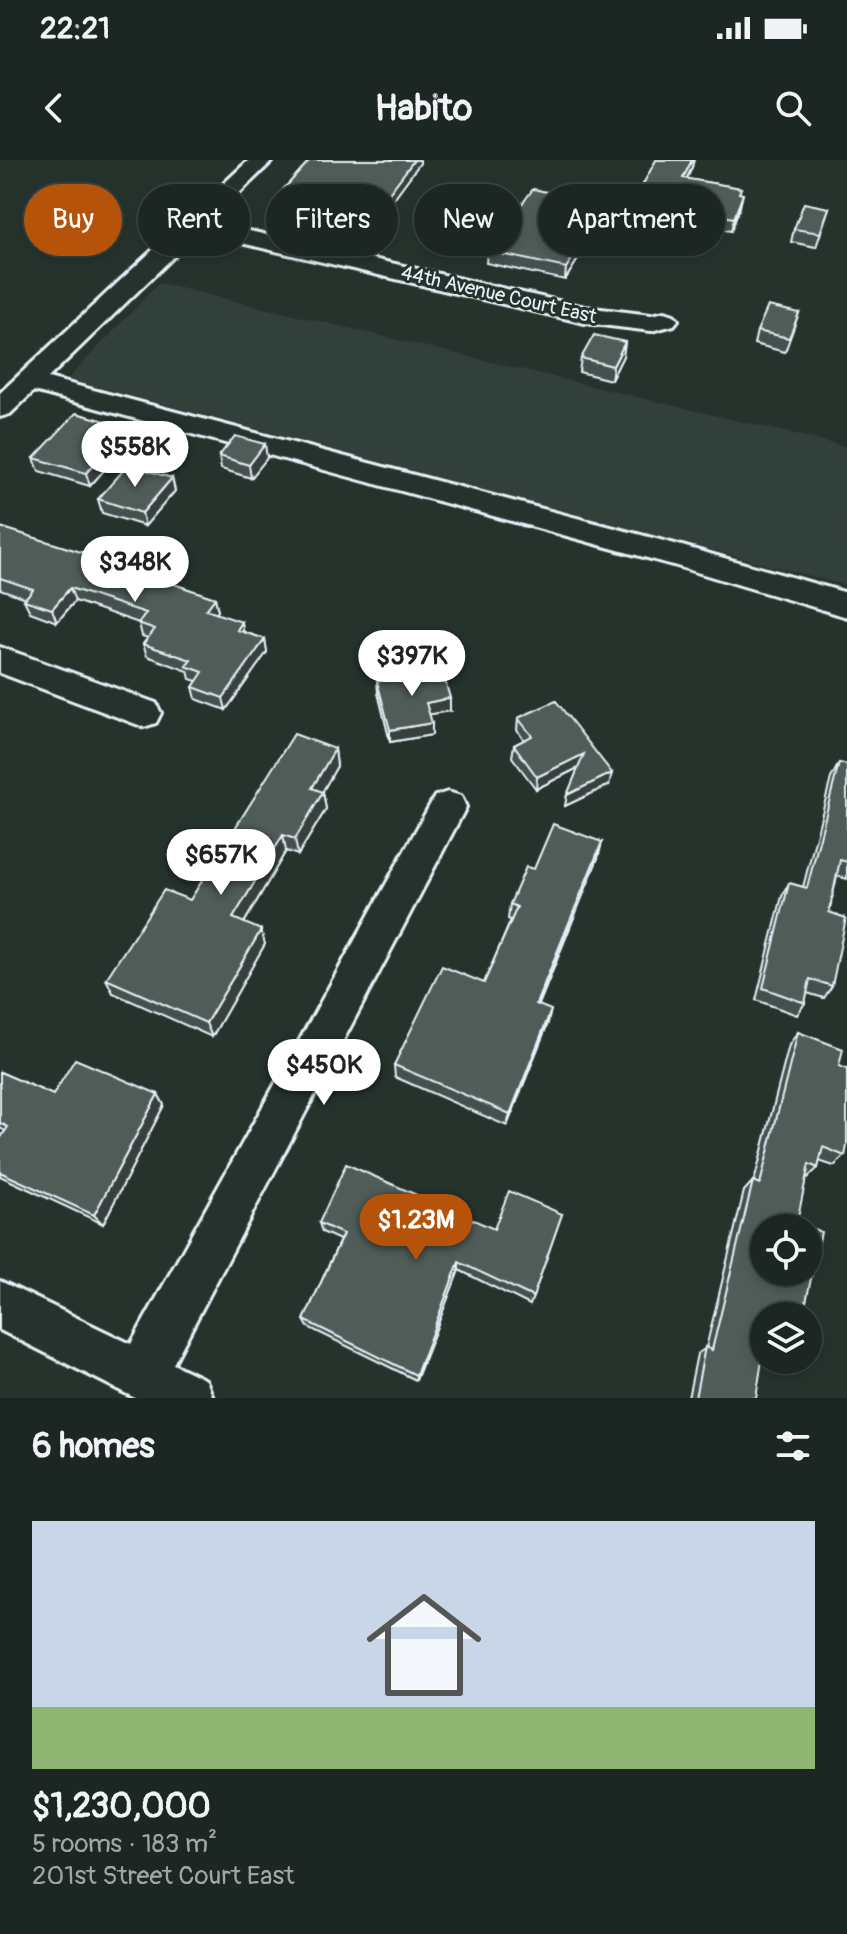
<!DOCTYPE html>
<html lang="en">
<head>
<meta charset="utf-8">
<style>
	:root { --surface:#1c2622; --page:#252e2a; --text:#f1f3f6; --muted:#a0a5a5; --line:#3a4340; --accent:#b45309 }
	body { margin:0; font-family:Pangolin,sans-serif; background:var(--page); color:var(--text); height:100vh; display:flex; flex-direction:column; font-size:30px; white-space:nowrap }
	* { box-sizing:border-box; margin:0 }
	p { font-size:26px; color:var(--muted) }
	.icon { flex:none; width:44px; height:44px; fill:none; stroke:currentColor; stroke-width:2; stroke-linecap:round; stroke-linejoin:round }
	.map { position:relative; height:1238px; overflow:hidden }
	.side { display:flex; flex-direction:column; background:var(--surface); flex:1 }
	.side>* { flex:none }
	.guide { position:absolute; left:24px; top:24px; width:800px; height:72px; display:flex; gap:16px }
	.controls { position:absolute; left:750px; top:1054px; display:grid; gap:16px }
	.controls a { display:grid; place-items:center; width:72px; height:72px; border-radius:50%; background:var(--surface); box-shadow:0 4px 12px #0003,0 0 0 2px var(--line); font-size:40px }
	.price { position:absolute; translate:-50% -68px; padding:0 18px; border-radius:28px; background:#fff; color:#222; font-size:26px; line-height:52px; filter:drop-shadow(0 2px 4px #0008) }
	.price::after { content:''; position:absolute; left:50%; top:48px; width:24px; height:18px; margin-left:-12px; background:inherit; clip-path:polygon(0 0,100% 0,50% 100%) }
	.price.active { background:var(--accent); color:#fff }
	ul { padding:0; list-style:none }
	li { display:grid; align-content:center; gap:16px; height:424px; padding:0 32px }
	li span { display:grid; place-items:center; height:248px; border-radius:0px; color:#555 }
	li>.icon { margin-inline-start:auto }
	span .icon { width:144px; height:144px; fill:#fffc; stroke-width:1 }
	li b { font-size:34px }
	h2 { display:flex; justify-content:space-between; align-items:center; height:96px; padding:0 32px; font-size:34px }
	.tag { padding:0 28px; border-radius:36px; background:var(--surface); box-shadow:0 4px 12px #0003,0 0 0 2px var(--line); font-size:28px; line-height:72px }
	.tag.active { background:var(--accent); color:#fff }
	.status { display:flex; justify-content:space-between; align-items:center; height:56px; padding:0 40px; background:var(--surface); direction:ltr }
	.status svg { height:22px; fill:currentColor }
	header { display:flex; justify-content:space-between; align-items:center; height:104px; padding:0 32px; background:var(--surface); font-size:36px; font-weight:800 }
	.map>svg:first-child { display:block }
	.built { fill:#333f3a }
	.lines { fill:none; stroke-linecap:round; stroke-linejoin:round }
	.minor-casing { stroke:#e8f1f8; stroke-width:6 }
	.minor { fill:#26332d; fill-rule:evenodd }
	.wall { fill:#454f4d; stroke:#e8f1f8; stroke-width:2 }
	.shaded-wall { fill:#38403e; stroke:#e8f1f8; stroke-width:2 }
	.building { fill:#505c59; stroke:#e8f1f8; stroke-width:2; fill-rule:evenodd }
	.labels { text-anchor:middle; stroke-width:6; stroke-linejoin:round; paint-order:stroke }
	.far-street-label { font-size:20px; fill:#e8f1f8; stroke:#26332d }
</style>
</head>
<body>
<div class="status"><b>22:21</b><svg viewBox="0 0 49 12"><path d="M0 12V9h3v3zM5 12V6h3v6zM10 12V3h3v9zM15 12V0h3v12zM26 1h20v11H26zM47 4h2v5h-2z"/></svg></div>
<header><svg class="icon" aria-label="back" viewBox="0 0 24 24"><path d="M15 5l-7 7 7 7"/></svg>Habito<svg class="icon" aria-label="search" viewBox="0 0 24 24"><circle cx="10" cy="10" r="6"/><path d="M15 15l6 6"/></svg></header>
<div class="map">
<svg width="847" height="1238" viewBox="0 0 847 1238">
	<rect width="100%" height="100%" fill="#26332d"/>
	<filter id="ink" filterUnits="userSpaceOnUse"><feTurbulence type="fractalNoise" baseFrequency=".0125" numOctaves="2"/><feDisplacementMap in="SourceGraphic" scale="16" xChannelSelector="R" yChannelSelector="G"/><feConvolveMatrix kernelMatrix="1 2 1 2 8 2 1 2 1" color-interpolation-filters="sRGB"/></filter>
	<g filter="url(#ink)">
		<polygon class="built" points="159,123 847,287 847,426 68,219"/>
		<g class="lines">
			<defs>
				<g id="minor">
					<polygon points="249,0 273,0 210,62 585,147 651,155 665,152 674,155 678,160 674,165 651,171 585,163 198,73 48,218 675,384 847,433 847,457 673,405 34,231 10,254 0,257 0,233"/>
					<polygon points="0,487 156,543 161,553 156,563 144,567 0,513"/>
					<polygon points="448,632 461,636 466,647 173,1204 206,1220 213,1238 135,1238 0,1170 0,1121 131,1184 435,636"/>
				</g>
			</defs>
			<use href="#minor" class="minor-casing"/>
			<use href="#minor" class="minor"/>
		</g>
		<g class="wall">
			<polygon points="310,0 420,0 420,3 375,64 282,44 281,32"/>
			<polygon points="692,7 687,19 741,28 739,33 740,47 731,71 633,52 635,39"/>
			<polygon points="606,45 604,58 565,120 486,103 487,91"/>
			<polygon points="829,48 816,87 791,82 794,69"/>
			<polygon points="799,153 785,192 754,184 757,171"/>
			<polygon points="625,182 623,196 611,220 579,212 581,198"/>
			<polygon points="128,267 131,280 90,326 39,311 34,298"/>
			<polygon points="219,296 267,298 251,318 221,309"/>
			<polygon points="172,318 175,331 145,366 102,353 98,339"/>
			<polygon points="0,367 215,438 218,451 216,453 244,472 265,479 267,492 226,550 196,539 193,527 197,521 190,519 188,511 147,496 143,484 148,478 142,476 139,463 75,441 57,462 30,452 24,440 26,438 0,429"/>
			<polygon points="377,521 450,551 429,554 432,563 432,575 390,582 378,533"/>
			<polygon points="518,558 609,625 565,646 578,608 536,629 512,597 514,585 524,580 517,570"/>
			<polygon points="335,589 337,606 322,632 323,632 326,649 298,695 286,691 244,763 265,784 212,877 113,833 106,819 190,740"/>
			<polygon points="839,603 847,605 847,719 837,716 829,752 832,826 824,838 807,833 805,843 797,855 756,840 782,736 789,723 803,727 831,618"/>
			<polygon points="602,682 598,698 539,845 548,863 507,966 395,917 394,905 484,823 511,760 508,759 510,744 534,709"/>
			<polygon points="798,872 839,906 845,996 834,1006 819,1001 818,1008 807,1018 806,1018 764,1156 756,1238 688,1238 697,1194 706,1188 744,1031 753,1021 754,1022 789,885"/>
			<polygon points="0,912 53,935 158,934 164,945 103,1064 0,1016 0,979 5,971 0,968"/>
			<polygon points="562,1054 530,1145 459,1110 416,1220 308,1167 304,1160 340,1080 322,1072 319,1063 494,1069"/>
		</g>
		<g class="shaded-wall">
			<polygon points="414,0 420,0 420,3 375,64 375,52"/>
			<polygon points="692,0 694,0 692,7 681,31 683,18"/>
			<polygon points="743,34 740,47 731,71 734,58"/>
			<polygon points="606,45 604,58 565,120 566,108"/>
			<polygon points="625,182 623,196 611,220 613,206"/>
			<polygon points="128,267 131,280 90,326 86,313"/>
			<polygon points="265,284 267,298 251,318 249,305"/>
			<polygon points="172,318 175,331 145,366 142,353"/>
			<polygon points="166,410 170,423 159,419"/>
			<polygon points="70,428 75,441 57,462 52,449"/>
			<polygon points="215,438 218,451 209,463 206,450"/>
			<polygon points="242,462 244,475 237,470"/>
			<polygon points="265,479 267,492 226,550 223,538"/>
			<polygon points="450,538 450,551 426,555 426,543"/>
			<polygon points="432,563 432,575 390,582 390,570"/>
			<polygon points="335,589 337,606 315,645 312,628"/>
			<polygon points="584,594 582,606 536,629 537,617"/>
			<polygon points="612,613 609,625 565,646 567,635"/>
			<polygon points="323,632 326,649 298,695 295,679"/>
			<polygon points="283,675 286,691 238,773 233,758"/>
			<polygon points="602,682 598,698 533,857 536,844"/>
			<polygon points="261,770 265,784 212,877 206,863"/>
			<polygon points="551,850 548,863 507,966 510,954"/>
			<polygon points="158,934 164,945 103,1064 94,1055"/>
			<polygon points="459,1102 459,1110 416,1220 416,1215"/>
		</g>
		<g class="building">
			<polygon points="310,0 414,0 375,52 281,32"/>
			<polygon points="656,0 692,0 683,18 741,28 739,33 743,34 734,58 635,39"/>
			<polygon points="533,29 606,45 566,108 487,91"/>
			<polygon points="804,43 829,48 820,73 794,69"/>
			<polygon points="768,146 799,153 789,178 757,171"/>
			<polygon points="594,175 625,182 613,206 581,198"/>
			<polygon points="76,253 128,267 86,313 34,298"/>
			<polygon points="235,276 265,284 249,305 219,296"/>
			<polygon points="128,305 172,318 142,353 98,339"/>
			<polygon points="0,367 107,400 114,392 166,410 159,419 215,438 206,450 242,462 237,470 265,479 223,538 193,527 203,512 186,506 191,500 143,484 155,469 138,463 146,453 70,428 52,449 24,440 33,429 0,418"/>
			<polygon points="442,510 450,538 426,543 432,563 390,570 377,521"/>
			<polygon points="556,541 612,613 567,635 584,594 537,617 514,585 532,576 518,558"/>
			<polygon points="294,574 335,589 312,628 323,632 295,679 283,675 233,758 261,770 206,863 106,819 164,730 190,740"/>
			<polygon points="839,603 847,605 847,702 840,700 829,752 846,758 832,826 810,819 805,843 763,828 789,723 807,728"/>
			<polygon points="553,664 602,682 536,844 551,850 510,954 394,905 442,806 484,823 517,747 510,744 526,707 534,709"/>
			<path d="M 798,872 L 843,889 L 839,906 L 847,909 L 847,986 L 845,996 L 823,987 L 818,1008 L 809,1004 L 797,1062 L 821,1072 L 803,1156 L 764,1156 L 764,1188 L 756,1238 L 695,1238 L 705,1187 L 712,1190 L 753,1021 L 760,1024 ZM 764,1068 L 808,1068 L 808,1112 L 764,1112 Z"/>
			<polygon points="75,899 158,934 94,1055 0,1012 0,979 8,967 0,963 0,912 53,935"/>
			<polygon points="346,1004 494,1069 509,1031 562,1054 533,1137 459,1102 416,1215 304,1160 343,1074 319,1063"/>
		</g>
	</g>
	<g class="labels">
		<g class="far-street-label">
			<text transform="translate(499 134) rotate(13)" y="7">44th Avenue Court East</text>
		</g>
	</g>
</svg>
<div class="controls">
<a><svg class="icon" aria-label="locate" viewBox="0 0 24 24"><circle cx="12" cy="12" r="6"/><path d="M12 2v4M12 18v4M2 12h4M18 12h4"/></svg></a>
<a><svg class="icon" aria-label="layers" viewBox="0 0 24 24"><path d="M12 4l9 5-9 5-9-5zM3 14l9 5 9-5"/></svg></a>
</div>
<b class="price" style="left:135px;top:329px">$558K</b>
<b class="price" style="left:135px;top:444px">$348K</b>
<b class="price" style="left:412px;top:538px">$397K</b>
<b class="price" style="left:221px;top:737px">$657K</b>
<b class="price" style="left:324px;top:947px">$450K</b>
<b class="price active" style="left:416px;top:1102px">$1.23M</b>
<div class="guide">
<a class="tag active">Buy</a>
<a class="tag">Rent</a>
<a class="tag">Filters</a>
<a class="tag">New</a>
<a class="tag">Apartment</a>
</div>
</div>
<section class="side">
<h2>6 homes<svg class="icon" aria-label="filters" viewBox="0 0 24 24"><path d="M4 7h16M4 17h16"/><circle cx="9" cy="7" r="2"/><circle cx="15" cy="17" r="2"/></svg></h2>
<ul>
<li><span style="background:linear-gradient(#c9d6e8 75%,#8fb573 0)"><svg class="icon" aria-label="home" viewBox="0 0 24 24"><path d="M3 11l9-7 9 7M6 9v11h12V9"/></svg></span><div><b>$1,230,000</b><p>5 rooms · 183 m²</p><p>201st Street Court East</p></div></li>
</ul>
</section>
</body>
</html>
